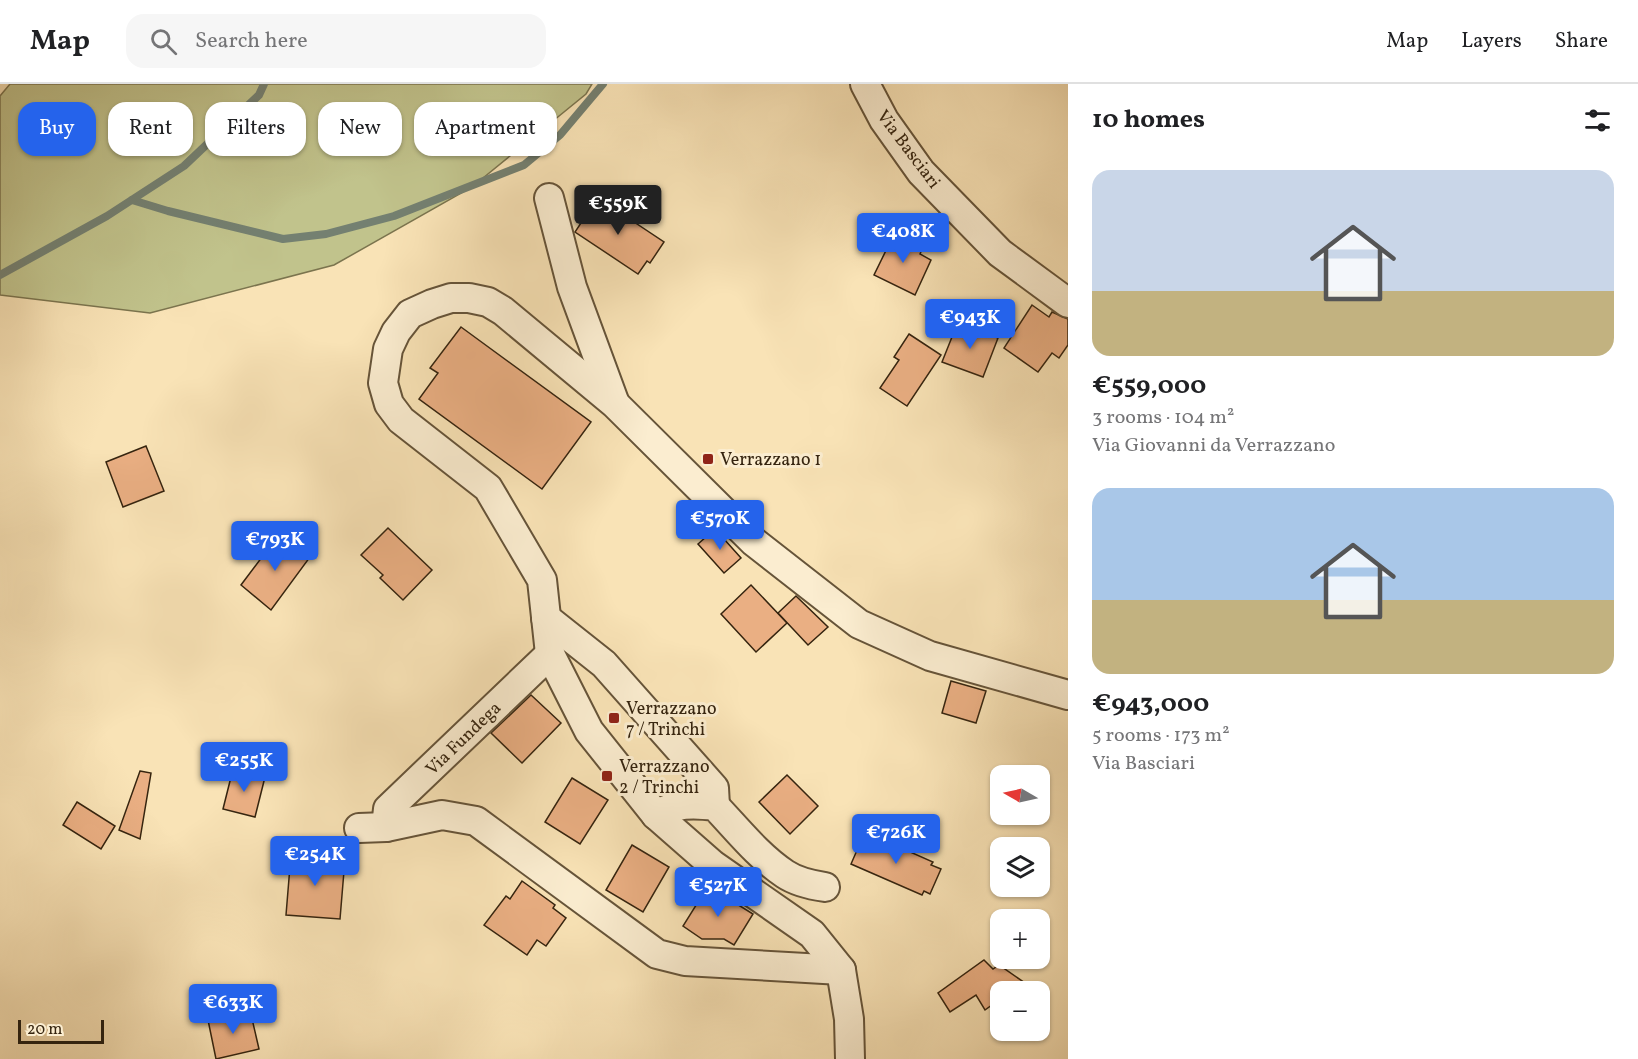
<!DOCTYPE html>
<html lang="en">
<head>
<meta charset="utf-8">
<style>
	:root { --surface:#fff; --page:#f6f6f6; --text:#202124; --muted:#757577; --line:#e0e0e0; --accent:#2563eb }
	body { margin:0; font-family:Vollkorn,serif; background:var(--page); color:var(--text); height:100vh; display:flex; flex-direction:column; font-size:22px; white-space:nowrap }
	* { box-sizing:border-box; margin:0 }
	p { font-size:20px; color:var(--muted) }
	.icon { flex:none; width:33px; height:33px; fill:none; stroke:currentColor; stroke-width:2; stroke-linecap:round; stroke-linejoin:round }
	.map { position:relative; flex:1; overflow:hidden }
	.panel { display:flex; flex-direction:column; background:var(--surface); width:570px }
	.panel>* { flex:none }
	.top-card { position:absolute; left:18px; top:18px; width:570px; height:54px; display:flex; gap:12px }
	.needle { width:39px; rotate:279deg }
	.fabs { position:absolute; left:990px; top:681px; display:grid; gap:12px }
	.fabs a { display:grid; place-items:center; width:60px; height:60px; border-radius:12px; background:var(--surface); box-shadow:0 2px 4px #0004; font-size:30px }
	.scale { position:absolute; left:18px; bottom:15px; width:86px; box-sizing:border-box; padding-left:6px; border:3px solid #35240f; border-top:0; font-size:16px; line-height:21px; white-space:nowrap; color:#35240f; -webkit-text-stroke:4px #fbedd0; paint-order:stroke }
	.price { position:absolute; translate:-50% -51px; padding:0 14px; border-radius:6px; background:var(--accent); color:#fff; font-size:20px; line-height:39px; filter:drop-shadow(0 2px 3px #0008) }
	.price::after { content:''; position:absolute; left:50%; top:36px; width:18px; height:14px; margin-left:-9px; background:inherit; clip-path:polygon(0 0,100% 0,50% 100%) }
	.price.on { background:#222; color:#fff }
	ul { padding:0; list-style:none }
	li { display:grid; align-content:center; gap:12px; height:318px; padding:0 24px }
	li span { display:grid; place-items:center; height:186px; border-radius:18px; color:#555 }
	li>.icon { margin-inline-start:auto }
	span .icon { width:108px; height:108px; fill:#fffc; stroke-width:1 }
	li b { font-size:26px }
	h2 { display:flex; justify-content:space-between; align-items:center; height:72px; padding:0 24px; font-size:26px }
	.pill { padding:0 21px; border-radius:18px; background:var(--surface); box-shadow:0 2px 4px #0004; font-size:21px; line-height:54px }
	.pill.on { background:var(--accent); color:#fff }
	header { display:flex; align-items:center; gap:36px; box-sizing:border-box; height:84px; padding:0 30px; background:var(--surface); border-bottom:2px solid var(--line) }
	header strong { font-size:28px }
	nav { display:flex; gap:33px; margin-inline-start:auto; font-size:21px }
	.search { width:420px; height:54px; background:var(--page); display:flex; align-items:center; gap:15px; box-sizing:border-box; padding:0 21px; border-radius:18px; color:var(--muted); font-size:22px }
	main { display:flex; flex:1; min-height:0 }
	.map>svg:first-child { display:block }
	.green { fill:#c1c38c; stroke:#7b744e; stroke-width:1.5 }
	.lines { fill:none; stroke-linecap:round; stroke-linejoin:round }
	.stream { stroke:#748071; stroke-width:8 }
	.building { fill:#eaaf83; stroke:#35240f; stroke-width:1.5 }
	.minor-casing { stroke:#665439; stroke-width:32 }
	.minor { stroke:#fbedd0; stroke-width:28 }
	.poi-dot { fill:#8f2418; stroke:#fbedd0; stroke-width:2 }
	.labels { text-anchor:middle; stroke-width:6; stroke-linejoin:round; paint-order:stroke }
	.street-label { font-size:18px; fill:#35240f; stroke:#fbedd0 }
	.poi-label { font-size:18px; fill:#35240f; stroke:#fbedd0; text-anchor:start }
</style>
</head>
<body>
<header>
<strong>Map</strong>
<div class="search"><svg class="icon" aria-label="search" viewBox="0 0 24 24"><circle cx="10" cy="10" r="6"/><path d="M15 15l6 6"/></svg>Search here</div>
<nav><a>Map</a><a>Layers</a><a>Share</a></nav>
</header>
<main>
<div class="map">
<svg width="1068" height="975" viewBox="0 0 1068 975">
	<rect width="100%" height="100%" fill="#f9e3b6"/>
	<filter id="stains"><feTurbulence type="fractalNoise" baseFrequency=".00333" numOctaves="4"/><feColorMatrix values="0 0 0 0 .2 0 0 0 0 .09 0 0 0 0 .02 0 0 0 .5 -.17"/></filter>
	<radialGradient id="worn" r=".72"><stop offset=".6" stop-color="#630" stop-opacity="0"/><stop offset="1" stop-color="#630" stop-opacity=".3"/></radialGradient>
	<polygon class="green" points="10,0 592,0 586,10 472,103 334,181 150,229 0,211 0,12"/>
	<g class="lines">
		<g class="stream">
			<polyline points="132,116 168,127 283,155 326,150 394,132 524,81 560,51 603,0"/>
			<polyline points="0,191 107,132 184,82 259,11 264,0"/>
		</g>
	</g>
	<g class="building">
		<polygon points="595,112 664,158 650,179 647,177 638,190 575,148 583,136 580,134"/>
		<polygon points="895,148 924,161 920,170 931,176 915,211 874,191"/>
		<polygon points="1032,221 1049,233 1052,228 1068,235 1068,261 1059,274 1052,269 1038,288 1004,264"/>
		<polygon points="958,238 998,254 983,293 942,278"/>
		<polygon points="461,243 591,338 542,405 419,315 438,289 430,284"/>
		<polygon points="909,250 941,271 907,322 880,304 899,276 894,273"/>
		<polygon points="146,362 164,407 123,423 106,378"/>
		<polygon points="388,444 432,486 403,516 380,494 383,491 361,471"/>
		<polygon points="715,445 741,474 724,489 698,460"/>
		<polygon points="283,452 310,473 271,526 241,501 271,461 275,464"/>
		<polygon points="751,501 787,539 756,568 721,530"/>
		<polygon points="796,512 828,543 808,561 778,529"/>
		<polygon points="951,597 986,607 976,639 942,629"/>
		<polygon points="531,611 561,639 522,679 491,649"/>
		<polygon points="233,685 265,693 255,733 223,725"/>
		<polygon points="140,687 151,689 140,755 119,746"/>
		<polygon points="787,691 818,722 790,750 759,718"/>
		<polygon points="572,694 608,716 580,760 545,738"/>
		<polygon points="77,718 115,742 101,765 63,741"/>
		<polygon points="865,748 933,778 931,781 941,785 930,810 924,807 922,811 851,780"/>
		<polygon points="632,761 669,783 643,828 606,806"/>
		<polygon points="291,770 345,775 340,835 286,831"/>
		<polygon points="522,797 555,821 553,824 566,834 546,862 537,856 527,871 484,841 506,812 510,815"/>
		<polygon points="708,802 753,830 734,861 724,855 702,855 683,842"/>
		<polygon points="984,876 993,885 999,881 1025,899 1012,908 1000,908 1000,915 985,926 976,911 950,928 938,909"/>
		<polygon points="250,926 259,965 216,975 208,936"/>
	</g>
	<g class="lines">
		<defs>
			<g id="minor">
				<polyline points="865,0 884,36 921,88 1000,169 1068,219"/>
				<polyline points="549,114 572,203 614,317"/>
				<polyline points="546,534 604,580 714,704 715,722"/>
				<path d="M 656,731 C 676,719 692,719 715,722 C 737,745 758,772 785,790 C 797,798 811,801 825,803"/>
				<polyline points="386,743 388,725 550,570"/>
				<polyline points="359,744 386,743 442,731 476,737 657,870 685,877 841,886"/>
				<polyline points="850,975 849,935 841,886 812,850 713,781 656,731 589,647 550,570 542,496 488,404 401,336 389,320 383,299 388,265 396,248 410,230 432,220 451,214 469,214 488,218 503,227 615,320 754,458 859,540 930,572 1068,611"/>
			</g>
		</defs>
		<use href="#minor" class="minor-casing"/>
		<use href="#minor" class="minor"/>
	</g>
	<g class="poi-dot">
		<rect x="702" y="369" width="12" height="12" rx="3"/>
		<rect x="608" y="628" width="12" height="12" rx="3"/>
		<rect x="601" y="686" width="12" height="12" rx="3"/>
	</g>
	<g class="labels">
		<g class="street-label">
			<text transform="translate(909 65) rotate(53)" y="6">Via Basciari</text>
			<text transform="translate(463 654) rotate(-44)" y="6">Via Fundega</text>
		</g>
		<g class="poi-label">
			<text x="720" y="381">Verrazzano 1</text>
			<text x="626" y="630">Verrazzano<tspan x="626" dy="21">7 / Trinchi</tspan></text>
			<text x="619" y="688">Verrazzano<tspan x="619" dy="21">2 / Trinchi</tspan></text>
		</g>
	</g>
	<rect width="100%" height="100%" filter="url(#stains)"/>
	<rect width="100%" height="100%" fill="url(#worn)"/>
</svg>
<div class="fabs">
<a><svg class="needle" viewBox="-14 -14 28 28"><path d="M0-13l5 13h-10z" fill="#e53935"/><path d="M0 13l5-13h-10z" fill="#757577"/></svg></a>
<a><svg class="icon" aria-label="layers" viewBox="0 0 24 24"><path d="M12 4l9 5-9 5-9-5zM3 14l9 5 9-5"/></svg></a>
<a>+</a>
<a>−</a>
</div>
<div class="scale">20 m</div>
<b class="price on" style="left:618px;top:152px">€559K</b>
<b class="price" style="left:903px;top:180px">€408K</b>
<b class="price" style="left:970px;top:266px">€943K</b>
<b class="price" style="left:720px;top:467px">€570K</b>
<b class="price" style="left:275px;top:488px">€793K</b>
<b class="price" style="left:244px;top:709px">€255K</b>
<b class="price" style="left:896px;top:781px">€726K</b>
<b class="price" style="left:315px;top:803px">€254K</b>
<b class="price" style="left:718px;top:834px">€527K</b>
<b class="price" style="left:233px;top:951px">€633K</b>
<div class="top-card">
<a class="pill on">Buy</a>
<a class="pill">Rent</a>
<a class="pill">Filters</a>
<a class="pill">New</a>
<a class="pill">Apartment</a>
</div>
</div>
<section class="panel">
<h2>10 homes<svg class="icon" aria-label="filters" viewBox="0 0 24 24"><path d="M4 7h16M4 17h16"/><circle cx="9" cy="7" r="2"/><circle cx="15" cy="17" r="2"/></svg></h2>
<ul>
<li><span style="background:linear-gradient(#c9d6e8 65%,#c2b280 0)"><svg class="icon" aria-label="home" viewBox="0 0 24 24"><path d="M3 11l9-7 9 7M6 9v11h12V9"/></svg></span><div><b>€559,000</b><p>3 rooms · 104 m²</p><p>Via Giovanni da Verrazzano</p></div></li>
<li><span style="background:linear-gradient(#a9c7e8 60%,#c2b280 0)"><svg class="icon" aria-label="home" viewBox="0 0 24 24"><path d="M3 11l9-7 9 7M6 9v11h12V9"/></svg></span><div><b>€943,000</b><p>5 rooms · 173 m²</p><p>Via Basciari</p></div></li>
</ul>
</section>
</main>
</body>
</html>
